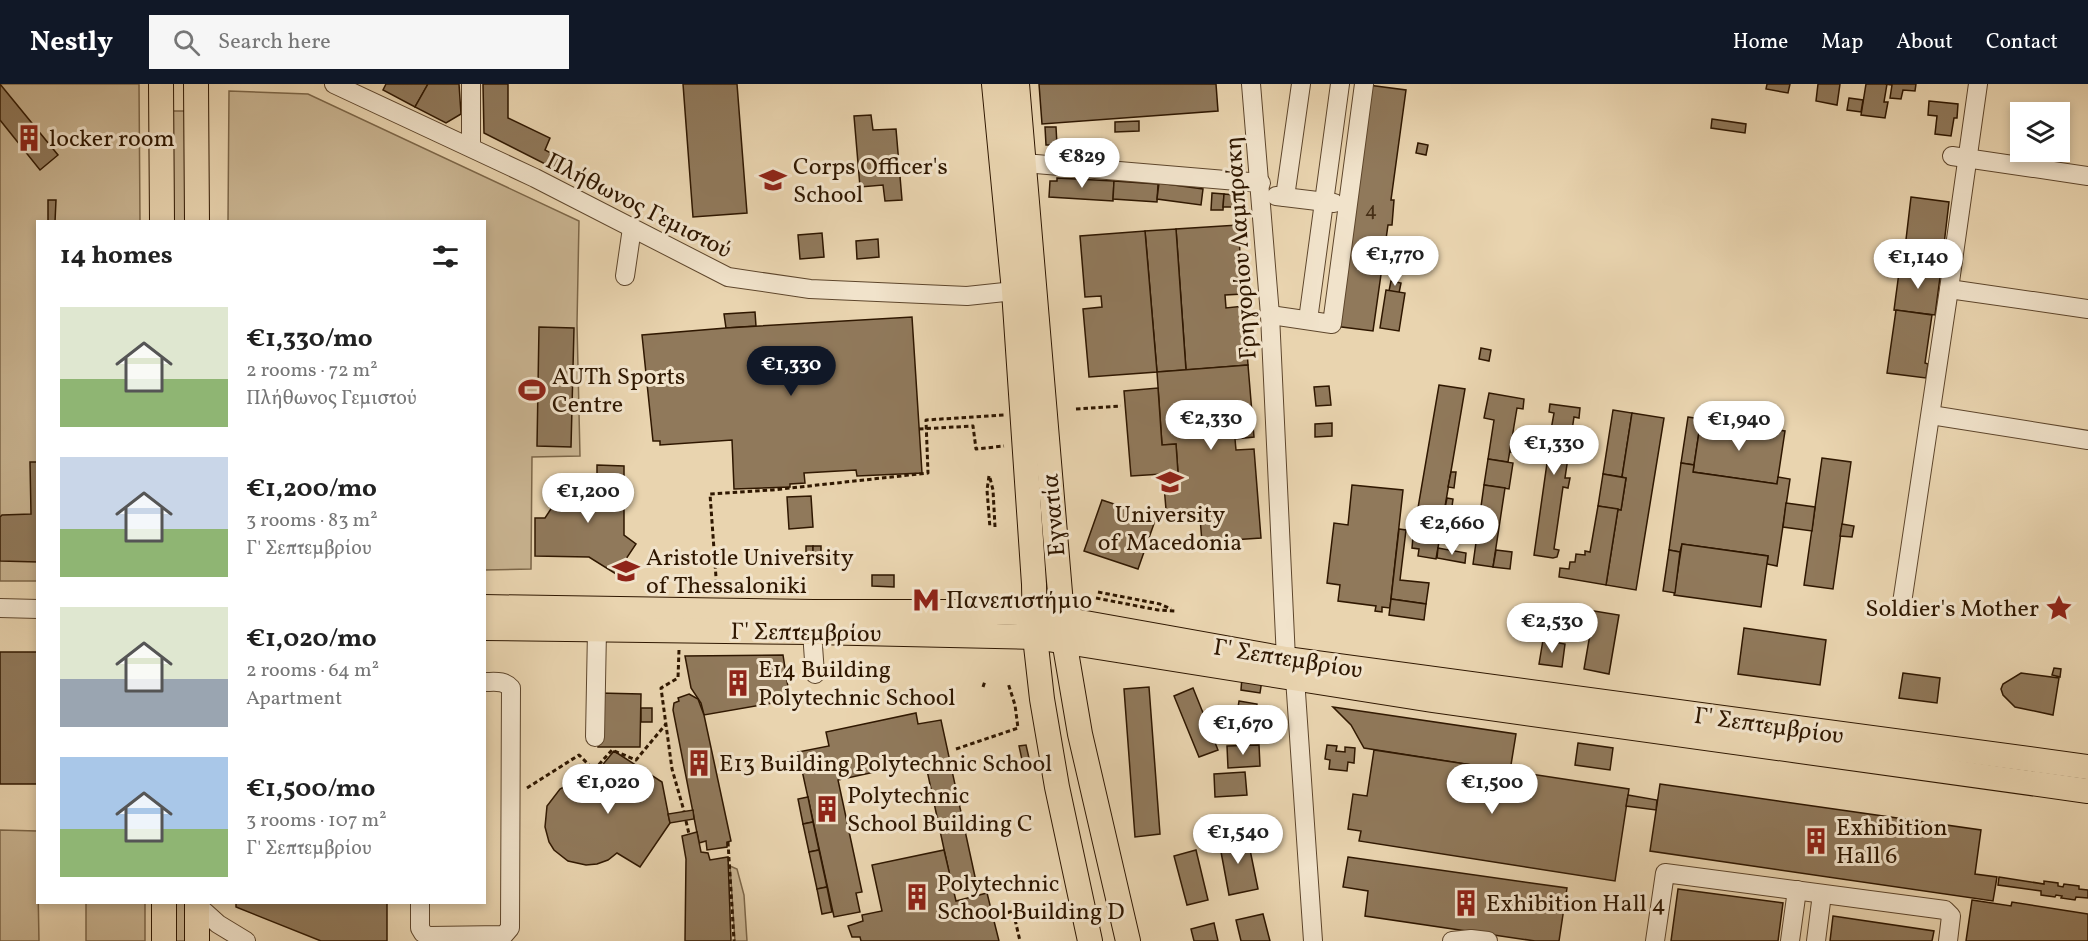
<!DOCTYPE html>
<html lang="en">
<head>
<meta charset="utf-8">
<style>
	:root { --surface:#fff; --page:#f6f6f6; --text:#222; --muted:#767676; --accent:#111827 }
	body { margin:0; font-family:Vollkorn,serif; background:var(--page); color:var(--text); height:100vh; display:flex; flex-direction:column; font-size:22px; white-space:nowrap }
	* { box-sizing:border-box; margin:0 }
	p { font-size:20px; color:var(--muted) }
	.icon { flex:none; width:33px; height:33px; fill:none; stroke:currentColor; stroke-width:2; stroke-linecap:round; stroke-linejoin:round }
	.map { position:relative; flex:1; overflow:hidden }
	.side { position:absolute; left:36px; top:136px; width:450px; height:684px; display:flex; flex-direction:column; background:var(--surface); border-radius:0px; box-shadow:0 3px 9px #0003 }
	.side>* { flex:none }
	.controls { position:absolute; left:2010px; top:18px; display:grid; gap:12px }
	.controls a { display:grid; place-items:center; width:60px; height:60px; border-radius:0px; background:var(--surface); box-shadow:0 3px 9px #0003; font-size:30px }
	.price { position:absolute; translate:-50% -51px; padding:0 14px; border-radius:21px; background:#fff; color:#222; font-size:20px; line-height:39px; filter:drop-shadow(0 2px 3px #0008) }
	.price::after { content:''; position:absolute; left:50%; top:36px; width:18px; height:14px; margin-left:-9px; background:inherit; clip-path:polygon(0 0,100% 0,50% 100%) }
	.price.selected { background:var(--accent); color:#fff }
	ul { padding:0; list-style:none }
	li { display:flex; align-items:center; gap:18px; height:150px; padding:0 24px }
	li span { display:grid; place-items:center; flex:none; width:168px; height:120px; border-radius:0px; color:#555 }
	li>.icon { margin-inline-start:auto }
	span .icon { width:72px; height:72px; fill:#fffc; stroke-width:1 }
	li b { font-size:26px }
	h2 { display:flex; justify-content:space-between; align-items:center; height:72px; padding:0 24px; font-size:26px }
	header { display:flex; align-items:center; gap:36px; box-sizing:border-box; height:84px; padding:0 30px; background:var(--accent); color:#fff }
	header strong { font-size:28px }
	nav { display:flex; gap:33px; margin-inline-start:auto; font-size:21px }
	.search { width:420px; height:54px; background:var(--page); display:flex; align-items:center; gap:15px; box-sizing:border-box; padding:0 21px; border-radius:0px; color:var(--muted); font-size:22px }
	.map>svg:first-child { display:block }
	.green { fill:#c9b491; stroke:#7c6648; stroke-width:1.5 }
	.building { fill:#90795b; stroke:#2f1700; stroke-width:1.5 }
	.lines { fill:none; stroke-linecap:round; stroke-linejoin:round }
	.minor-casing { stroke:#5e462c; stroke-width:20 }
	.major-casing { stroke:#2f1700; stroke-width:26 }
	.path { stroke:#2f1700; stroke-width:3; stroke-dasharray:4.5 3; stroke-linecap:butt }
	.minor { stroke:#f1e3cb; stroke-width:18 }
	.major { stroke:#e9d4af; stroke-width:24 }
	.labels { text-anchor:middle; stroke-width:6; stroke-linejoin:round; paint-order:stroke }
	.number-label { font-size:21px; fill:#473017 }
	.poi-label { font-size:24px; fill:#2f1700; stroke:#f1e3cb; text-anchor:start }
	.street-label { font-size:24px; fill:#2f1700; stroke:#f1e3cb }
</style>
</head>
<body>
<header>
<strong>Nestly</strong>
<div class="search"><svg class="icon" aria-label="search" viewBox="0 0 24 24"><circle cx="10" cy="10" r="6"/><path d="M15 15l6 6"/></svg>Search here</div>
<nav><a>Home</a><a>Map</a><a>About</a><a>Contact</a></nav>
</header>
<div class="map">
<svg width="2088" height="857" viewBox="0 0 2088 857">
	<rect width="100%" height="100%" fill="#e9d4af"/>
	<filter id="stains"><feTurbulence type="fractalNoise" baseFrequency=".00333" numOctaves="4"/><feColorMatrix values="0 0 0 0 .2 0 0 0 0 .09 0 0 0 0 .02 0 0 0 .5 -.17"/></filter>
	<radialGradient id="worn" r=".72"><stop offset=".6" stop-color="#630" stop-opacity="0"/><stop offset="1" stop-color="#630" stop-opacity=".3"/></radialGradient>
	<g class="green">
		<polygon points="0,0 139,0 140,138 38,138 37,497 0,497"/>
		<polygon points="229,7 308,10 579,137 577,240 580,372 532,373 531,485 485,486 484,138 228,138"/>
		<polygon points="171,27 187,27 187,138 172,138"/>
		<polygon points="0,746 37,747 39,857 0,857"/>
		<polygon points="730,782 737,785 744,811 747,857 735,857"/>
		<rect x="86" y="819" width="59" height="38"/>
		<polygon points="171,819 189,819 189,857 172,857"/>
	</g>
	<g class="building">
		<polygon points="0,0 58,71 40,86 0,36"/>
		<polygon points="386,0 428,0 415,23 383,6"/>
		<polygon points="428,0 459,0 461,30 446,39 415,23"/>
		<polygon points="483,0 508,0 508,34 550,54 545,66 560,74 555,85 484,49"/>
		<polygon points="683,0 737,0 747,129 693,133"/>
		<polygon points="1039,0 1216,0 1218,27 1042,40"/>
		<polygon points="1767,0 1790,0 1788,9 1766,5"/>
		<polygon points="1818,0 1840,0 1837,21 1816,17"/>
		<polygon points="1866,0 1887,0 1884,18 1888,18 1885,34 1861,31"/>
		<polygon points="1885,0 1916,0 1915,7 1903,6 1901,15 1890,14 1892,1"/>
		<polygon points="1368,1 1406,6 1391,116 1394,116 1392,141 1388,141 1373,247 1334,242"/>
		<polygon points="1849,14 1863,16 1861,28 1847,26"/>
		<polygon points="1929,17 1958,20 1957,34 1954,34 1951,52 1935,50 1937,32 1928,31"/>
		<polygon points="871,31 873,46 896,45 902,116 885,117 883,101 860,103 854,32"/>
		<polygon points="1712,35 1746,40 1745,49 1711,44"/>
		<polygon points="1139,37 1139,47 1115,48 1115,38"/>
		<polygon points="1045,43 1056,43 1057,61 1046,61"/>
		<polygon points="1418,59 1428,61 1426,71 1416,69"/>
		<polygon points="1057,94 1114,97 1113,117 1049,113 1050,97 1057,97"/>
		<polygon points="1114,97 1158,100 1157,118 1113,115"/>
		<polygon points="1159,99 1203,105 1201,121 1157,115"/>
		<polygon points="1212,109 1224,110 1223,126 1211,126"/>
		<polygon points="1224,110 1235,111 1234,123 1223,123"/>
		<polygon points="1911,113 1949,118 1941,186 1903,181"/>
		<polygon points="48,116 56,116 55,138 48,138"/>
		<polygon points="1238,141 1243,210 1225,211 1226,224 1244,222 1248,281 1186,286 1176,145"/>
		<polygon points="1176,145 1186,286 1157,288 1145,147"/>
		<polygon points="1145,147 1157,288 1089,293 1083,225 1102,223 1101,212 1085,213 1080,152"/>
		<polygon points="822,149 824,173 800,175 798,151"/>
		<polygon points="878,155 879,173 857,175 856,157"/>
		<polygon points="1900,181 1941,186 1935,231 1894,226"/>
		<polygon points="1391,197 1401,199 1399,209 1389,207"/>
		<polygon points="1386,206 1405,209 1399,247 1380,244"/>
		<polygon points="1896,226 1932,231 1925,279 1928,280 1926,294 1887,289"/>
		<polygon points="755,228 756,242 726,244 724,230"/>
		<polygon points="912,233 922,389 857,392 856,386 804,389 805,399 790,400 790,403 734,405 732,356 660,361 660,357 653,357 642,251 726,244"/>
		<polygon points="539,243 574,244 571,363 537,362"/>
		<polygon points="1481,264 1491,266 1489,277 1479,275"/>
		<polygon points="1248,281 1254,353 1235,355 1236,366 1254,365 1261,454 1202,458 1200,434 1167,437 1163,390 1178,389 1176,360 1162,361 1157,288"/>
		<polygon points="1439,301 1465,305 1439,458 1413,453"/>
		<polygon points="1329,302 1331,321 1316,322 1314,303"/>
		<polygon points="1158,304 1162,361 1176,360 1178,389 1131,392 1124,307"/>
		<polygon points="1489,309 1524,315 1523,325 1517,324 1508,378 1488,375 1494,336 1484,334"/>
		<polygon points="1550,320 1580,324 1579,334 1574,333 1565,394 1570,394 1568,404 1563,403 1554,465 1559,466 1557,473 1553,474 1534,471 1549,365 1538,364 1541,344 1551,346 1554,329 1549,328"/>
		<polygon points="1613,326 1632,329 1622,393 1603,390"/>
		<polygon points="1632,329 1664,334 1636,506 1606,501 1618,425 1621,426 1626,394 1622,393"/>
		<polygon points="1688,333 1701,335 1694,381 1681,379"/>
		<polygon points="1701,335 1785,347 1777,400 1693,388"/>
		<polygon points="1332,339 1332,352 1315,353 1315,340"/>
		<polygon points="1511,360 1522,361 1520,369 1510,368"/>
		<polygon points="1822,374 1851,378 1833,505 1804,501"/>
		<polygon points="1488,375 1513,379 1509,405 1484,401"/>
		<polygon points="30,378 38,378 38,478 0,477 0,433 2,431 31,430"/>
		<polygon points="1681,379 1694,381 1693,388 1777,400 1778,393 1790,395 1777,482 1767,480 1768,472 1682,460 1680,468 1669,466"/>
		<polygon points="597,381 624,382 624,451 636,460 616,490 589,473 535,472 535,434 545,434 564,405 575,413 572,418 577,421 587,413 597,411"/>
		<polygon points="1451,388 1456,388 1454,404 1448,403"/>
		<polygon points="1603,390 1626,394 1621,426 1598,422"/>
		<polygon points="1352,401 1403,406 1390,524 1382,523 1382,528 1375,527 1376,522 1338,517 1340,501 1327,499 1334,439 1348,441"/>
		<polygon points="1484,401 1505,404 1493,483 1473,480"/>
		<polygon points="811,412 813,443 789,445 787,413"/>
		<polygon points="1447,414 1453,415 1451,430 1444,429"/>
		<polygon points="1102,416 1156,434 1138,485 1084,467"/>
		<polygon points="1786,419 1815,423 1812,447 1783,443"/>
		<polygon points="1598,422 1618,425 1606,501 1559,493 1560,484 1569,485 1570,478 1575,478 1576,470 1585,471 1585,467 1590,468"/>
		<polygon points="1842,440 1854,442 1852,453 1840,452"/>
		<polygon points="1399,445 1406,446 1400,496 1429,499 1426,520 1391,515"/>
		<polygon points="1413,453 1439,458 1436,475 1418,472 1419,465 1412,464"/>
		<polygon points="1682,460 1768,472 1761,523 1674,511"/>
		<rect x="806" y="462" width="7" height="12"/>
		<rect x="813" y="462" width="8" height="12"/>
		<polygon points="1438,464 1466,469 1465,479 1437,474"/>
		<polygon points="1496,466 1512,468 1510,485 1493,483"/>
		<polygon points="1669,466 1680,468 1675,509 1663,507"/>
		<polygon points="872,491 894,491 894,503 872,502"/>
		<polygon points="1391,515 1426,520 1424,536 1389,531"/>
		<polygon points="1594,527 1619,531 1609,590 1584,585"/>
		<polygon points="1744,544 1826,556 1820,601 1738,590"/>
		<polygon points="1543,556 1565,560 1562,583 1539,580"/>
		<rect x="0" y="568" width="38" height="132"/>
		<polygon points="783,571 790,616 704,631 701,619 691,604 685,572"/>
		<polygon points="2054,584 2061,585 2060,593 2052,591"/>
		<polygon points="1903,589 1940,594 1937,619 1899,614"/>
		<polygon points="2021,589 2059,594 2053,631 2015,623 2003,611 2001,605 2003,600"/>
		<polygon points="1242,593 1262,596 1260,609 1241,606"/>
		<polygon points="1149,603 1160,750 1135,753 1124,605"/>
		<polygon points="1193,604 1218,666 1199,673 1174,612"/>
		<polygon points="599,609 641,610 640,663 598,663"/>
		<polygon points="689,610 698,615 704,631 731,757 727,758 727,763 707,766 706,757 699,759 673,626 674,619 679,617 678,614"/>
		<polygon points="1239,617 1257,620 1255,633 1237,630"/>
		<polygon points="1333,623 1516,650 1510,687 1364,664 1351,641"/>
		<rect x="641" y="624" width="11" height="14"/>
		<polygon points="916,629 918,640 941,636 977,802 953,807 925,677 838,696 862,808 856,809 860,828 834,833 798,668 829,662 826,648"/>
		<polygon points="1578,659 1613,664 1610,686 1575,681"/>
		<polygon points="1026,661 1031,683 1024,685 1019,662"/>
		<polygon points="1259,661 1260,682 1228,684 1227,662"/>
		<polygon points="1327,661 1337,662 1336,667 1345,668 1345,663 1355,664 1354,679 1348,678 1347,687 1329,685 1330,676 1325,675"/>
		<polygon points="1374,666 1629,705 1615,797 1359,757 1361,747 1348,745 1353,710 1367,712"/>
		<polygon points="614,667 662,698 670,739 640,783 617,769 608,776 597,780 586,781 568,777 554,766 549,758 545,743 547,722 560,705 571,699 590,696"/>
		<polygon points="1245,688 1247,711 1215,713 1214,690"/>
		<polygon points="1660,700 1981,746 1975,790 1997,793 1993,817 1650,767"/>
		<polygon points="1628,711 1657,716 1656,726 1626,722"/>
		<polygon points="808,713 813,738 803,740 798,715"/>
		<polygon points="693,726 694,735 670,739 668,730"/>
		<polygon points="813,738 819,766 809,768 803,740"/>
		<polygon points="697,748 701,768 708,769 710,776 728,773 731,857 685,857 686,775 682,752"/>
		<polygon points="1247,751 1258,805 1229,811 1219,757"/>
		<polygon points="819,766 827,803 817,805 809,768"/>
		<polygon points="944,766 956,817 987,809 999,857 861,857 860,853 852,853 848,842 863,837 862,831 882,827 872,781"/>
		<polygon points="1196,766 1208,816 1187,821 1174,772"/>
		<polygon points="1348,773 1567,804 1559,857 1535,857 1365,832 1368,807 1343,803"/>
		<polygon points="1999,793 2044,800 2044,797 2058,799 2058,802 2063,803 2064,800 2079,802 2079,805 2088,806 2088,814 2076,813 2075,816 2061,814 2062,812 2056,811 2055,813 2041,811 2041,807 1998,801"/>
		<polygon points="827,803 832,828 822,830 817,805"/>
		<polygon points="1678,805 1783,819 1778,857 1671,857"/>
		<polygon points="1972,816 2011,822 2012,818 2088,830 2088,857 1966,857"/>
		<polygon points="236,819 387,819 387,857 321,857 236,823"/>
		<polygon points="1263,830 1270,857 1241,857 1236,836"/>
		<polygon points="1833,832 1934,847 1932,857 1830,857"/>
		<polygon points="1214,839 1218,857 1194,857 1191,845"/>
	</g>
	<g class="lines">
		<defs>
			<g id="minor">
				<polyline points="334,0 535,94 728,193 810,205 967,212 1014,207"/>
				<polyline points="471,0 471,63"/>
				<polyline points="1251,0 1270,231 1286,575"/>
				<polyline points="1952,72 2088,92"/>
				<polyline points="1024,79 1261,99"/>
				<polyline points="1276,112 1334,119"/>
				<polyline points="1285,113 1301,0"/>
				<polyline points="625,192 632,144"/>
				<polyline points="1949,205 2088,225"/>
				<polyline points="1270,231 1332,240 1364,0"/>
				<polyline points="1308,236 1340,0"/>
				<polyline points="1931,331 2088,356"/>
				<polyline points="1902,519 1949,205 1978,0"/>
				<polyline points="0,524 38,525"/>
				<polyline points="812,548 815,590"/>
				<polyline points="1295,594 1313,857"/>
				<polyline points="595,653 597,546"/>
				<path d="M 420,819 L 420,844 L 423,849 L 428,852 L 504,851 L 510,844 L 511,604 C 504,596 495,598 484,598"/>
				<polyline points="197,821 218,840 246,857"/>
				<polyline points="1452,857 1471,855 1488,857"/>
				<polyline points="1655,857 1665,789 1945,826 1951,832 1948,857"/>
				<polyline points="1790,857 1797,806"/>
				<polyline points="1816,857 1822,810"/>
			</g>
			<g id="major">
				<polyline points="161,0 162,138"/>
				<polyline points="196,0 197,138"/>
				<polyline points="994,0 1014,207 1034,500 1035,553 1042,615 1057,703 1090,857"/>
				<polyline points="1017,0 1064,556 1080,650 1128,857"/>
				<polyline points="484,523 814,528 1000,528 1035,530 1286,575 2088,683"/>
				<polyline points="484,544 812,548 1035,553 1432,616 2088,707"/>
				<polyline points="197,819 197,857"/>
				<polyline points="164,857 164,819"/>
			</g>
		</defs>
		<use href="#minor" class="minor-casing"/>
		<use href="#major" class="major-casing"/>
		<g class="path">
			<polyline points="1076,325 1121,322"/>
			<polyline points="919,345 973,342 976,365 1004,362"/>
			<polyline points="989,392 987,406 990,444"/>
			<polyline points="990,394 993,406 995,443"/>
			<polyline points="717,507 710,410 772,406 928,389 926,336 1004,331"/>
			<polyline points="1098,508 1160,520 1171,525"/>
			<polyline points="1096,514 1158,526 1176,527"/>
			<polyline points="679,566 678,594 661,604 672,685 684,727"/>
			<polyline points="983,603 985,597"/>
			<polyline points="956,665 1018,644 1015,621 1008,599"/>
			<polyline points="527,704 579,671 594,686 612,666 636,676 666,640"/>
			<polyline points="686,737 689,750"/>
			<polyline points="728,758 734,857"/>
			<polyline points="993,833 1013,827 1020,857"/>
		</g>
		<use href="#minor" class="minor"/>
		<use href="#major" class="major"/>
	</g>
	<defs>
		<symbol id="building-bare" viewBox="-9 -9 18 18"><path d="M-4-6H4V6H1V3H-1V6H-4ZM-2.5-4.3h1.7v1.8h-1.7ZM.8-4.3h1.7v1.8H.8ZM-2.5-1h1.7V.8h-1.7ZM.8-1h1.7V.8H.8Z" fill="#8f2418" stroke="#f1e3cb" stroke-width="2.5" paint-order="stroke"/></symbol>
		<symbol id="university-bare" viewBox="-9 -9 18 18"><path d="M0-5L7-2L0 1L-7-2ZM-4 1L0 2.5L4 1V4Q0 6-4 4Z" fill="#8f2418" stroke="#f1e3cb" stroke-width="2.5" paint-order="stroke"/></symbol>
		<symbol id="stadium-bare" viewBox="-9 -9 18 18"><path d="M0-5a6.5 5 0 1 0 0 10a6.5 5 0 1 0 0-10ZM-3.5-1.8h7v3.6h-7Z" fill="#8f2418" stroke="#f1e3cb" stroke-width="2.5" paint-order="stroke"/></symbol>
		<symbol id="metro-bare" viewBox="-9 -9 18 18"><path d="M-5.5 5V-5H-3L0 0L3-5H5.5V5H3V-.5L0 4L-3-.5V5Z" fill="#8f2418" stroke="#f1e3cb" stroke-width="2.5" paint-order="stroke"/></symbol>
		<symbol id="sight-bare" viewBox="-9 -9 18 18"><path d="M0-6L1.8-2.2L6-1.7L2.9 1.2L3.7 5.4L0 3.3L-3.7 5.4L-2.9 1.2L-6-1.7L-1.8-2.2Z" fill="#8f2418" stroke="#f1e3cb" stroke-width="2.5" paint-order="stroke"/></symbol>
	</defs>
	<g fill-rule="evenodd">
		<use href="#building-bare" x="10" y="35" width="38" height="38"/>
		<use href="#university-bare" x="754" y="77" width="38" height="38"/>
		<use href="#stadium-bare" x="513" y="287" width="38" height="38"/>
		<use href="#university-bare" x="1151" y="379" width="38" height="38"/>
		<use href="#university-bare" x="607" y="468" width="38" height="38"/>
		<use href="#metro-bare" x="907" y="497" width="38" height="38"/>
		<use href="#sight-bare" x="2040" y="505" width="38" height="38"/>
		<use href="#building-bare" x="719" y="580" width="38" height="38"/>
		<use href="#building-bare" x="680" y="660" width="38" height="38"/>
		<use href="#building-bare" x="808" y="706" width="38" height="38"/>
		<use href="#building-bare" x="1797" y="738" width="38" height="38"/>
		<use href="#building-bare" x="898" y="794" width="38" height="38"/>
		<use href="#building-bare" x="1447" y="800" width="38" height="38"/>
	</g>
	<g class="labels">
		<g class="number-label">
			<text x="1371" y="132">4</text>
		</g>
		<g class="poi-label">
			<text x="49" y="62">locker room</text>
			<text x="793" y="90">Corps Officer's<tspan x="793" dy="28">School</tspan></text>
			<text x="552" y="300">AUTh Sports<tspan x="552" dy="28">Centre</tspan></text>
			<text x="1170" y="438" text-anchor="middle">University<tspan x="1170" dy="28">of Macedonia</tspan></text>
			<text x="646" y="481">Aristotle University<tspan x="646" dy="28">of Thessaloniki</tspan></text>
			<text x="946" y="524">Πανεπιστήμιο</text>
			<text x="2039" y="532" text-anchor="end">Soldier's Mother</text>
			<text x="758" y="593">E14 Building<tspan x="758" dy="28">Polytechnic School</tspan></text>
			<text x="719" y="687">E13 Building Polytechnic School</text>
			<text x="847" y="719">Polytechnic<tspan x="847" dy="28">School Building C</tspan></text>
			<text x="1836" y="751">Exhibition<tspan x="1836" dy="28">Hall 6</tspan></text>
			<text x="937" y="807">Polytechnic<tspan x="937" dy="28">School Building D</tspan></text>
			<text x="1486" y="827">Exhibition Hall 4</text>
		</g>
		<g class="street-label">
			<text transform="translate(639 121) rotate(27)" y="8">Πλήθωνος Γεμιστού</text>
			<text transform="translate(1240 164) rotate(-94)" y="8">Γρηγορίου Λαμπράκη</text>
			<text transform="translate(1053 431) rotate(-95)" y="8">Εγνατία</text>
			<text transform="translate(806 548) rotate(1)" y="8">Γ' Σεπτεμβρίου</text>
			<text transform="translate(1288 574) rotate(9)" y="8">Γ' Σεπτεμβρίου</text>
			<text transform="translate(1769 641) rotate(8)" y="8">Γ' Σεπτεμβρίου</text>
		</g>
	</g>
	<rect width="100%" height="100%" filter="url(#stains)"/>
	<rect width="100%" height="100%" fill="url(#worn)"/>
</svg>
<div class="controls">
<a><svg class="icon" aria-label="layers" viewBox="0 0 24 24"><path d="M12 4l9 5-9 5-9-5zM3 14l9 5 9-5"/></svg></a>
</div>
<b class="price" style="left:1082px;top:105px">€829</b>
<b class="price" style="left:1395px;top:203px">€1,770</b>
<b class="price" style="left:1918px;top:206px">€1,140</b>
<b class="price selected" style="left:791px;top:313px">€1,330</b>
<b class="price" style="left:1211px;top:367px">€2,330</b>
<b class="price" style="left:1739px;top:368px">€1,940</b>
<b class="price" style="left:1554px;top:392px">€1,330</b>
<b class="price" style="left:588px;top:440px">€1,200</b>
<b class="price" style="left:1452px;top:472px">€2,660</b>
<b class="price" style="left:1552px;top:570px">€2,530</b>
<b class="price" style="left:1243px;top:672px">€1,670</b>
<b class="price" style="left:608px;top:731px">€1,020</b>
<b class="price" style="left:1492px;top:731px">€1,500</b>
<b class="price" style="left:1238px;top:781px">€1,540</b>
<section class="side">
<h2>14 homes<svg class="icon" aria-label="filters" viewBox="0 0 24 24"><path d="M4 7h16M4 17h16"/><circle cx="9" cy="7" r="2"/><circle cx="15" cy="17" r="2"/></svg></h2>
<ul>
<li><span style="background:linear-gradient(#dfe7d0 60%,#8fb573 0)"><svg class="icon" aria-label="home" viewBox="0 0 24 24"><path d="M3 11l9-7 9 7M6 9v11h12V9"/></svg></span><div><b>€1,330/mo</b><p>2 rooms · 72 m²</p><p>Πλήθωνος Γεμιστού</p></div></li>
<li><span style="background:linear-gradient(#c9d6e8 60%,#8fb573 0)"><svg class="icon" aria-label="home" viewBox="0 0 24 24"><path d="M3 11l9-7 9 7M6 9v11h12V9"/></svg></span><div><b>€1,200/mo</b><p>3 rooms · 83 m²</p><p>Γ' Σεπτεμβρίου</p></div></li>
<li><span style="background:linear-gradient(#dfe7d0 60%,#9aa5b1 0)"><svg class="icon" aria-label="home" viewBox="0 0 24 24"><path d="M3 11l9-7 9 7M6 9v11h12V9"/></svg></span><div><b>€1,020/mo</b><p>2 rooms · 64 m²</p><p>Apartment</p></div></li>
<li><span style="background:linear-gradient(#a9c7e8 60%,#8fb573 0)"><svg class="icon" aria-label="home" viewBox="0 0 24 24"><path d="M3 11l9-7 9 7M6 9v11h12V9"/></svg></span><div><b>€1,500/mo</b><p>3 rooms · 107 m²</p><p>Γ' Σεπτεμβρίου</p></div></li>
</ul>
</section>
</div>
</body>
</html>
